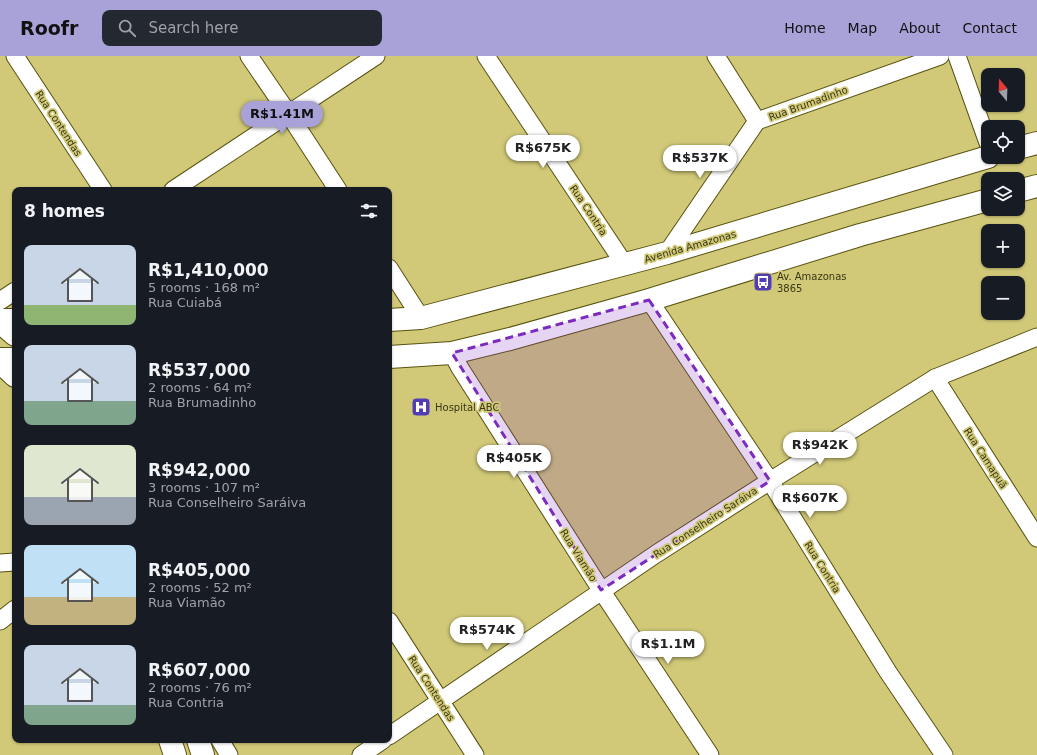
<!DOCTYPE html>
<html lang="en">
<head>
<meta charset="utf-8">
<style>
	:root { --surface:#171b24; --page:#242831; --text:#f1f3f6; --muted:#9ea1a6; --accent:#a9a2d9 }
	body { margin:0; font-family:"DejaVu Sans",sans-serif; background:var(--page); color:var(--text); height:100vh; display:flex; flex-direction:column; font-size:15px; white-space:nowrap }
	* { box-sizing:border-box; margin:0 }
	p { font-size:13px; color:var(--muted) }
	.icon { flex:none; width:22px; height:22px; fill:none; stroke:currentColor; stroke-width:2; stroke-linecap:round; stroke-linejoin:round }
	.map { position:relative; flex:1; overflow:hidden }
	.sheet { position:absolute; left:12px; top:131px; width:380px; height:556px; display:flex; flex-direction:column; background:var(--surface); border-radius:8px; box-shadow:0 1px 3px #0004 }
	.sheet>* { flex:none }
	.needle { width:26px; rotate:341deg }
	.tools { position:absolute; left:981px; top:12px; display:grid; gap:8px }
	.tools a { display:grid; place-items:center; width:44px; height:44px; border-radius:8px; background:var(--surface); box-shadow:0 1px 3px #0004; font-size:20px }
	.price { position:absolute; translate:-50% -34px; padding:0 9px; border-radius:14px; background:#fff; color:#222; font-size:13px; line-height:26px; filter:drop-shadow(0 1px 2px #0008) }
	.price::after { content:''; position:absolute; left:50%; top:24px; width:12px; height:9px; margin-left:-6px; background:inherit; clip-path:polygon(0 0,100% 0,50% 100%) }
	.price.active { background:var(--accent); color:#111 }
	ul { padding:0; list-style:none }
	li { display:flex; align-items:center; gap:12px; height:100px; padding:0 12px }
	li span { display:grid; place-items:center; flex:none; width:112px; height:80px; border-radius:8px; color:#555 }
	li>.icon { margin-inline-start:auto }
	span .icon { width:48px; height:48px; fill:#fffc; stroke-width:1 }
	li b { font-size:17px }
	h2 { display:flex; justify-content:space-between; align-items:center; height:48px; padding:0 12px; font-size:17px }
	header { display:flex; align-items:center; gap:24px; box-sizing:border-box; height:56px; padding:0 20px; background:var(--accent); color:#111 }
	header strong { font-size:19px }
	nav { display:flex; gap:22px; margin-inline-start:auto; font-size:14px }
	.search { width:280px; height:36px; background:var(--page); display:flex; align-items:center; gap:10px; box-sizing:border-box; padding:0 14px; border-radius:8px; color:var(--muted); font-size:15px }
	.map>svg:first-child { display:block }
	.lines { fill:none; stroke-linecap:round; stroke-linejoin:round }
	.minor-casing { stroke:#585210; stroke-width:19 }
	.secondary-casing { stroke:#585210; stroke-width:24 }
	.primary-casing { stroke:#585210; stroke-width:24 }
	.minor { stroke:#fff; stroke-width:17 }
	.secondary { stroke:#fff; stroke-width:22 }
	.primary { stroke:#fff; stroke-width:22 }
	.marked { fill:#7b2cbf; fill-opacity:0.2; stroke:#7b2cbf; stroke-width:3; stroke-dasharray:8 5; stroke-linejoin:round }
	.labels { text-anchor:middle; stroke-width:3.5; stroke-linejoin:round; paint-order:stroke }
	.street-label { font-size:10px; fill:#3a3715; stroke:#d1c978 }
	.poi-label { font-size:10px; fill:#3a3715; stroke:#d1c978; text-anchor:start }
</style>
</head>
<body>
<header>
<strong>Roofr</strong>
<div class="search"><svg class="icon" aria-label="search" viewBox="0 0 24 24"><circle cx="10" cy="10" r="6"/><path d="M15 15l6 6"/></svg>Search here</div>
<nav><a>Home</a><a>Map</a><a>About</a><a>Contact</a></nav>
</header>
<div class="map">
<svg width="1037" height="699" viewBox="0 0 1037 699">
	<rect width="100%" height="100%" fill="#d1c978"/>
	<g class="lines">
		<defs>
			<g id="minor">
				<polyline points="15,0 103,134"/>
				<polyline points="249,0 288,57 338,134"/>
				<polyline points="486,0 625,209"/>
				<polyline points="716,0 757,65"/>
				<polyline points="957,0 988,87"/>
				<polyline points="173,134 376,0"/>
				<polyline points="667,197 757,65 940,0"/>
				<polyline points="389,212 421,262"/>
				<polyline points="649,244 770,425 888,616 944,699"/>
				<polyline points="0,245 15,235"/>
				<polyline points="452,297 460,312 601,534 710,699"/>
				<polyline points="935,322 1037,482"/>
				<polyline points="0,507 15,506"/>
				<polyline points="0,565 15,553"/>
				<polyline points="389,565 475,699"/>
				<polyline points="389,680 656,498 770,425 935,322 1037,281"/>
				<polyline points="220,684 229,699"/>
				<polyline points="361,699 383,684"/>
			</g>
			<g id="secondary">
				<polyline points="0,266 15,279"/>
				<polyline points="0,306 15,320"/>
				<polyline points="170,684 175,699"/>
				<polyline points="198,684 203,699"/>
			</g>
			<g id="primary">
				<polyline points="1018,92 1037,87"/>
				<polyline points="1018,135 1037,130"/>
				<polyline points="0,264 15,264"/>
				<polyline points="389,264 421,262 667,197 988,101"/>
				<polyline points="389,301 452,297 510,283 649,244 860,179 988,144"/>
				<polyline points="0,303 15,303"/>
			</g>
		</defs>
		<use href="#minor" class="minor-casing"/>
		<use href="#secondary" class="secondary-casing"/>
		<use href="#primary" class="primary-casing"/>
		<use href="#minor" class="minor"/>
		<use href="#secondary" class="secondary"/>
		<use href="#primary" class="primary"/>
	</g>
	<path class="marked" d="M 649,244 L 770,425 L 601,534 L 452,297 Z"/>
	<defs>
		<symbol id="bus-square" viewBox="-11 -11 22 22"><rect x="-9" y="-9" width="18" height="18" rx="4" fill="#513eb5" stroke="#d1c978"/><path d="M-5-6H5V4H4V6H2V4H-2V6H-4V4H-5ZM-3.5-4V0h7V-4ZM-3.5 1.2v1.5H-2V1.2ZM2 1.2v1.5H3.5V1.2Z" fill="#fff"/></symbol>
		<symbol id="hospital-square" viewBox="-11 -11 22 22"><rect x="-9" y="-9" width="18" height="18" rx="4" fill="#513eb5" stroke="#d1c978"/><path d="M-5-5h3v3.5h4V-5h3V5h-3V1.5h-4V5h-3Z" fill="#fff"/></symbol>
	</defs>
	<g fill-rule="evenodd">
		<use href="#bus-square" x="752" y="215" width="22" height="22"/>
		<use href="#hospital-square" x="410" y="340" width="22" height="22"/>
	</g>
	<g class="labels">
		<g class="street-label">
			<text transform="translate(808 47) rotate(-20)" y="4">Rua Brumadinho</text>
			<text transform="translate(59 67) rotate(57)" y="4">Rua Contendas</text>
			<text transform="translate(589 154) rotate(56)" y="4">Rua Contria</text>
			<text transform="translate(690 190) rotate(-16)" y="4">Avenida Amazonas</text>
			<text transform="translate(986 402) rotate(57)" y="4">Rua Camapuã</text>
			<text transform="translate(705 466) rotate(-33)" y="4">Rua Conselheiro Saráiva</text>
			<text transform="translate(579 499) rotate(58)" y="4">Rua Viamão</text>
			<text transform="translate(823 511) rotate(58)" y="4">Rua Contria</text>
			<text transform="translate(432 632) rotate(57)" y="4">Rua Contendas</text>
		</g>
		<g class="poi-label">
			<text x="777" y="224">Av. Amazonas<tspan x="777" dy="12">3865</tspan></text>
			<text x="435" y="355">Hospital ABC</text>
		</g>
	</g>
</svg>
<div class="tools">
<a><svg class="needle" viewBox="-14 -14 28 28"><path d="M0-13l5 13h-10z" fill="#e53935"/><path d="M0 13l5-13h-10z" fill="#9ea1a6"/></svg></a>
<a><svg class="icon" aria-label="locate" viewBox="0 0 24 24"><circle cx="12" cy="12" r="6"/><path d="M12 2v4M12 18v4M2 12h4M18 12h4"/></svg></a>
<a><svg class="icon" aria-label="layers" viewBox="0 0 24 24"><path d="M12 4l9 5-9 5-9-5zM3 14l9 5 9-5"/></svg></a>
<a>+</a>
<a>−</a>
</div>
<b class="price active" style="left:282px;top:79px">R$1.41M</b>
<b class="price" style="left:543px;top:113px">R$675K</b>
<b class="price" style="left:700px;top:123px">R$537K</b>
<b class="price" style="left:820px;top:410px">R$942K</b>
<b class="price" style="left:514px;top:423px">R$405K</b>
<b class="price" style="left:810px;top:463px">R$607K</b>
<b class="price" style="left:487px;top:595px">R$574K</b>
<b class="price" style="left:668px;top:609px">R$1.1M</b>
<section class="sheet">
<h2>8 homes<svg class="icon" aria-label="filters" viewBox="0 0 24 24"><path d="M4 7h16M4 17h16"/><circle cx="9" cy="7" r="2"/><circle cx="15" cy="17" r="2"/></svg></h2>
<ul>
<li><span style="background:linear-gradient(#c9d6e8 75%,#8fb573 0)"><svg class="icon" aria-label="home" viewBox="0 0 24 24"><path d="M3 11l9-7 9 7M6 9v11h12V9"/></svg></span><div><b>R$1,410,000</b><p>5 rooms · 168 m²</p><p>Rua Cuiabá</p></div></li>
<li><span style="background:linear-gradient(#c9d6e8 70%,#7fa58c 0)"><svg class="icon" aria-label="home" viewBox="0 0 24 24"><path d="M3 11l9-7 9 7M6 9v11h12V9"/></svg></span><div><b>R$537,000</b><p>2 rooms · 64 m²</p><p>Rua Brumadinho</p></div></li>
<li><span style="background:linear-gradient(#dfe7d0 65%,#9aa5b1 0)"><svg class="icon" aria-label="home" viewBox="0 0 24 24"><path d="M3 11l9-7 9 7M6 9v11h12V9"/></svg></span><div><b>R$942,000</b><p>3 rooms · 107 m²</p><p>Rua Conselheiro Saráiva</p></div></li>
<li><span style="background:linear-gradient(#bfe0f5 65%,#c2b280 0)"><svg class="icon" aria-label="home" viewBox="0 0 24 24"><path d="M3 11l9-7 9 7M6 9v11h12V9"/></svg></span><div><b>R$405,000</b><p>2 rooms · 52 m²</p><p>Rua Viamão</p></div></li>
<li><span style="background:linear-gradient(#c9d6e8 75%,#7fa58c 0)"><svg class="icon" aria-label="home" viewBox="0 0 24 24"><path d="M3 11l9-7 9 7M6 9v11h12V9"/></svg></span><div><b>R$607,000</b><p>2 rooms · 76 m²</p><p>Rua Contria</p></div></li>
</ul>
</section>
</div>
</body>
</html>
